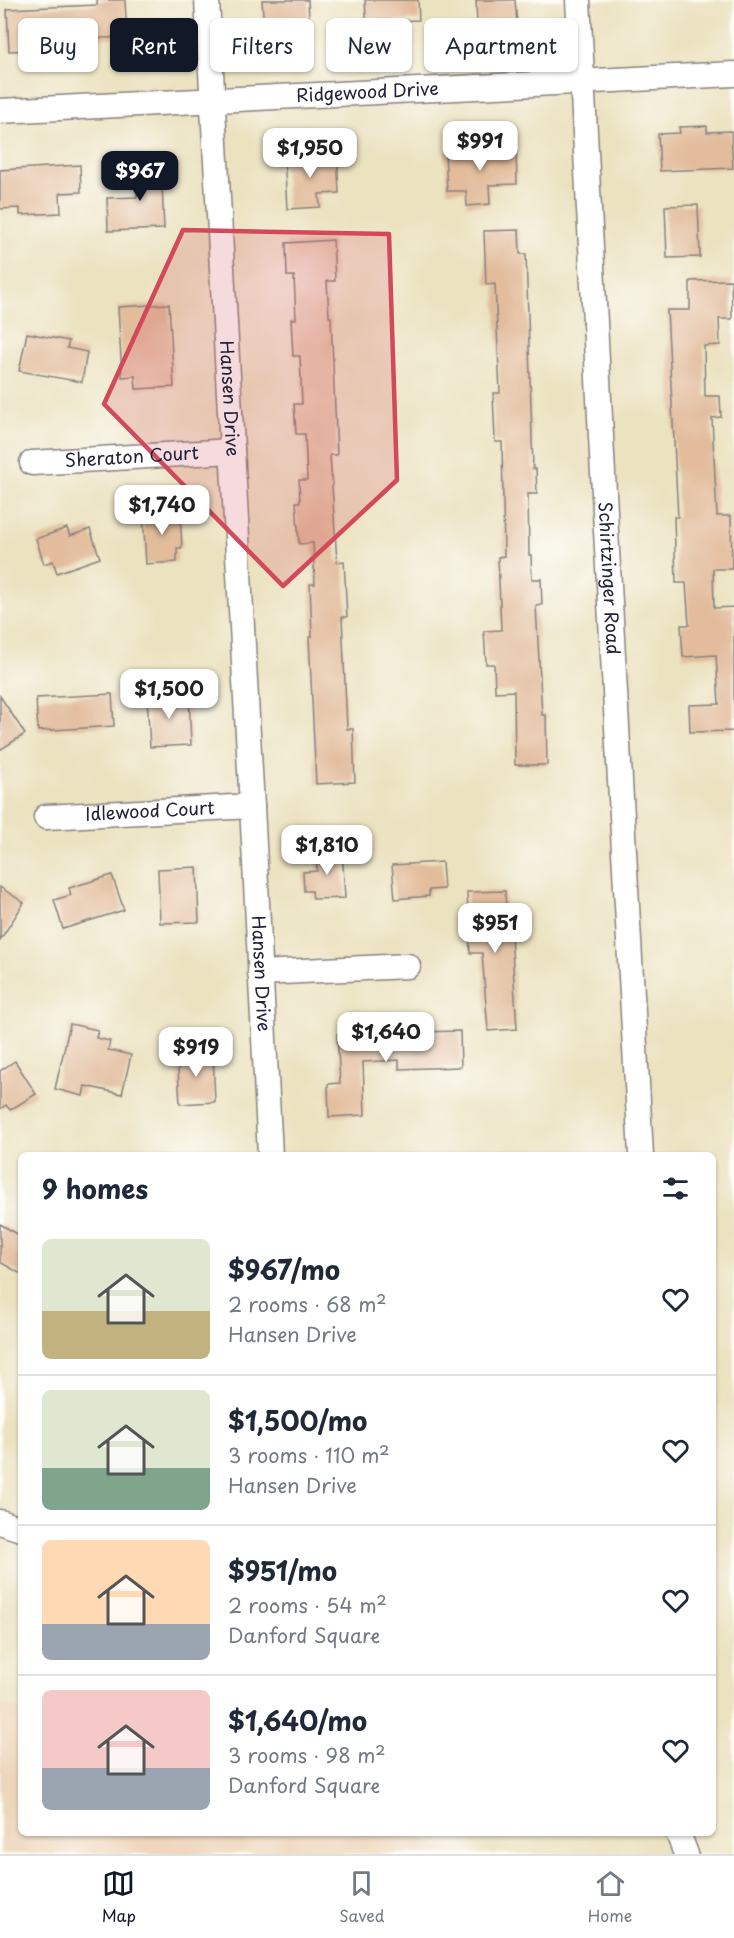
<!DOCTYPE html>
<html lang="en">
<head>
<meta charset="utf-8">
<style>
	:root { --surface:#fff; --page:#f6f6f7; --text:#1f2937; --muted:#747a83; --line:#e0e1e3; --accent:#111827 }
	body { margin:0; font-family:"Playpen Sans",sans-serif; background:var(--page); color:var(--text); height:100vh; display:flex; flex-direction:column; font-size:22px; white-space:nowrap }
	* { box-sizing:border-box; margin:0 }
	p { font-size:20px; color:var(--muted) }
	.icon { flex:none; width:33px; height:33px; fill:none; stroke:currentColor; stroke-width:2; stroke-linecap:round; stroke-linejoin:round }
	.map { position:relative; flex:1; overflow:hidden }
	.panel { position:absolute; left:18px; top:1152px; width:698px; height:684px; display:flex; flex-direction:column; background:var(--surface); border-radius:9px; box-shadow:0 2px 4px #0004 }
	.panel>* { flex:none }
	.guide { position:absolute; left:18px; top:18px; width:699px; height:54px; display:flex; gap:12px }
	.price { position:absolute; translate:-50% -51px; padding:0 14px; border-radius:12px; background:#fff; color:#222; font-size:20px; line-height:39px; filter:drop-shadow(0 2px 3px #0008) }
	.price::after { content:''; position:absolute; left:50%; top:36px; width:18px; height:14px; margin-left:-9px; background:inherit; clip-path:polygon(0 0,100% 0,50% 100%) }
	.price.selected { background:var(--accent); color:#fff }
	ul { padding:0; list-style:none }
	li { display:flex; align-items:center; gap:18px; height:150px; padding:0 24px }
	li+li { border-top:2px solid var(--line) }
	li span { display:grid; place-items:center; flex:none; width:168px; height:120px; border-radius:9px; color:#555 }
	li>.icon { margin-inline-start:auto }
	span .icon { width:72px; height:72px; fill:#fffc; stroke-width:1 }
	li b { font-size:26px }
	h2 { display:flex; justify-content:space-between; align-items:center; height:72px; padding:0 24px; font-size:26px }
	.pill { padding:0 21px; border-radius:9px; background:var(--surface); box-shadow:0 2px 4px #0004; font-size:21px; line-height:54px }
	.pill.selected { background:var(--accent); color:#fff }
	.tab-bar { display:flex; justify-content:space-around; align-items:center; height:84px; border-top:2px solid var(--line); background:var(--surface); font-size:16px; color:var(--muted) }
	.tab-bar a { display:grid; justify-items:center; gap:3px }
	.tab-bar .selected { color:var(--accent) }
	.map>svg:first-child { display:block }
	.built { fill:#eed6bb }
	.building { fill:#e2bc9b }
	.lines { fill:none; stroke-linecap:round; stroke-linejoin:round }
	.minor-casing { stroke:#86827e; stroke-width:27 }
	.minor { stroke:#fff; stroke-width:24 }
	.marked { fill:#d1495b; fill-opacity:0.2; stroke:#d1495b; stroke-width:4.5; stroke-linejoin:round }
	.labels { text-anchor:middle; stroke-width:4.5; stroke-linejoin:round; paint-order:stroke }
	.street-label { font-size:18px; fill:#22223b; stroke:#fdfcf7 }
</style>
</head>
<body>
<div class="map">
<svg width="734" height="1854" viewBox="0 0 734 1854">
	<rect width="100%" height="100%" fill="#fdfcf7"/>
	<filter id="ink" filterUnits="userSpaceOnUse"><feTurbulence type="fractalNoise" baseFrequency=".0167" numOctaves="2"/><feDisplacementMap in="SourceGraphic" scale="12" xChannelSelector="R" yChannelSelector="G"/><feConvolveMatrix kernelMatrix="1 2 1 2 8 2 1 2 1" color-interpolation-filters="sRGB"/></filter>
	<filter id="wash" filterUnits="userSpaceOnUse"><feTurbulence type="fractalNoise" baseFrequency=".008" numOctaves="4" result="noise"/><feDisplacementMap in="SourceGraphic" scale="24" xChannelSelector="R" yChannelSelector="G"/><feGaussianBlur stdDeviation="1.35" result="paint"/><feColorMatrix in="noise" values="0 0 0 0 0 0 0 0 0 0 0 0 0 0 0 0 0 1.4 0 .05"/><feComposite in="paint" operator="in"/></filter>
	<g filter="url(#wash)">
		<rect width="100%" height="100%" fill="#ebe2c0"/>
		<polygon class="built" points="0,1704 21,1710 21,1833 401,1833 466,1854 0,1854"/>
		<g id="blocks">
			<g class="building">
				<polygon points="97,0 125,0 127,37 76,39 77,46 35,47 36,50 9,51 7,9 97,5"/>
				<polygon points="262,0 308,0 309,18 299,18 299,27 264,29"/>
				<polygon points="365,0 418,0 419,20 394,21 395,33 367,34"/>
				<polygon points="476,0 515,0 517,23 477,25"/>
				<polygon points="707,126 707,132 731,131 733,168 660,171 658,134 680,133 679,127"/>
				<polygon points="516,149 517,184 489,185 490,204 467,206 466,191 447,191 445,151"/>
				<polygon points="337,153 339,193 319,194 320,207 287,209 284,155"/>
				<polygon points="161,161 164,229 108,231 107,198 137,197 136,162"/>
				<polygon points="80,165 81,192 60,193 61,213 20,215 20,208 0,209 0,170"/>
				<polygon points="698,205 700,257 667,258 665,206"/>
				<polygon points="519,230 520,254 526,254 533,469 536,469 537,494 528,494 529,555 531,555 532,579 541,579 542,605 536,606 542,715 546,715 547,765 515,765 514,691 495,692 494,664 486,664 484,631 501,630 498,557 504,556 502,442 495,442 493,393 500,393 495,284 486,285 484,231"/>
				<polygon points="333,240 335,281 327,281 329,317 331,317 337,455 330,455 337,562 344,561 347,617 342,617 347,729 353,729 355,782 316,784 309,637 312,637 310,584 315,584 313,543 299,544 296,502 300,502 299,480 307,480 305,434 296,434 294,404 302,404 300,356 293,356 291,319 296,319 294,276 287,276 286,243"/>
				<polygon points="731,280 732,319 719,319 720,345 704,346 705,396 720,396 721,417 712,418 717,516 731,516 732,569 713,569 714,608 734,607 734,731 690,732 689,705 719,704 716,655 683,657 681,625 689,625 686,583 676,583 674,517 678,517 667,310 690,310 690,281"/>
				<polygon points="169,304 174,387 136,389 135,376 122,377 118,307"/>
				<polygon points="27,333 69,341 67,348 87,352 82,382 19,371"/>
				<polygon points="180,510 182,548 177,548 177,562 146,564 143,512"/>
				<polygon points="67,528 70,536 90,529 100,558 57,573 53,561 44,564 36,539"/>
				<polygon points="112,694 114,726 38,731 36,698"/>
				<polygon points="189,694 191,745 150,747 147,696"/>
				<polygon points="0,696 25,734 0,750"/>
				<polygon points="342,849 345,898 313,899 312,891 304,891 303,872 317,871 316,850"/>
				<polygon points="442,862 444,889 429,890 429,896 395,899 392,865"/>
				<polygon points="197,867 199,922 160,923 158,869"/>
				<polygon points="112,875 124,910 63,929 54,900 71,895 69,888"/>
				<polygon points="0,887 24,903 0,940"/>
				<polygon points="505,891 506,911 518,911 519,934 511,935 517,1029 488,1031 482,953 470,953 467,892"/>
				<polygon points="70,1024 98,1030 96,1038 110,1041 108,1050 131,1055 122,1094 85,1086 83,1096 55,1089"/>
				<polygon points="460,1031 461,1067 399,1069 399,1060 363,1062 365,1115 329,1117 328,1084 340,1083 337,1034 368,1033 368,1038 418,1037 418,1032"/>
				<polygon points="213,1052 215,1102 180,1104 177,1053"/>
				<polygon points="15,1061 36,1094 10,1110 6,1105 0,1109 0,1071"/>
				<polygon points="0,1224 21,1236 21,1274 0,1262"/>
			</g>
		</g>
	</g>
	<g filter="url(#ink)">
		<use href="#blocks" fill-opacity="0" stroke="#86827e" stroke-width="1.5"/>
		<g class="lines">
			<defs>
				<g id="minor">
					<path id="s1" d="M 207,0 L 252,806 L 270,1155"/>
					<path id="s2" d="M 578,0 L 606,531 L 641,1155"/>
					<path id="s3" d="M 0,111 L 734,74"/>
					<path id="s4" d="M 32,463 L 232,451"/>
					<path id="s5" d="M 46,817 L 252,806"/>
					<polyline points="260,973 408,966"/>
					<polyline points="0,1522 21,1529"/>
					<polyline points="678,1833 686,1854"/>
				</g>
			</defs>
			<use href="#minor" class="minor-casing"/>
			<use href="#minor" class="minor"/>
		</g>
	</g>
	<path class="marked" d="M 183,230 L 389,234 L 397,480 L 283,586 L 104,404 Z"/>
	<g class="labels">
		<g class="street-label">
			<text dy="6" stroke="none"><textPath href="#s3" startOffset="368">Ridgewood Drive</textPath></text>
			<text dy="6" stroke="none"><textPath href="#s1" startOffset="399">Hansen Drive</textPath></text>
			<text dy="6" stroke="none"><textPath href="#s4" startOffset="100">Sheraton Court</textPath></text>
			<text dy="6" stroke="none"><textPath href="#s2" startOffset="579">Schirtzinger Road</textPath></text>
			<text dy="6" stroke="none"><textPath href="#s5" startOffset="104">Idlewood Court</textPath></text>
			<text dy="6" stroke="none"><textPath href="#s1" startOffset="975">Hansen Drive</textPath></text>
		</g>
	</g>
</svg>
<b class="price" style="left:480px;top:172px">$991</b>
<b class="price" style="left:310px;top:179px">$1,950</b>
<b class="price selected" style="left:140px;top:202px">$967</b>
<b class="price" style="left:162px;top:536px">$1,740</b>
<b class="price" style="left:169px;top:720px">$1,500</b>
<b class="price" style="left:327px;top:876px">$1,810</b>
<b class="price" style="left:495px;top:954px">$951</b>
<b class="price" style="left:386px;top:1063px">$1,640</b>
<b class="price" style="left:196px;top:1078px">$919</b>
<div class="guide">
<a class="pill">Buy</a>
<a class="pill selected">Rent</a>
<a class="pill">Filters</a>
<a class="pill">New</a>
<a class="pill">Apartment</a>
</div>
<section class="panel">
<h2>9 homes<svg class="icon" aria-label="filters" viewBox="0 0 24 24"><path d="M4 7h16M4 17h16"/><circle cx="9" cy="7" r="2"/><circle cx="15" cy="17" r="2"/></svg></h2>
<ul>
<li><span style="background:linear-gradient(#dfe7d0 60%,#c2b280 0)"><svg class="icon" aria-label="home" viewBox="0 0 24 24"><path d="M3 11l9-7 9 7M6 9v11h12V9"/></svg></span><div><b>$967/mo</b><p>2 rooms · 68 m²</p><p>Hansen Drive</p></div><svg class="icon" aria-label="heart" viewBox="0 0 24 24"><path d="M12 20l-8-8c-3-5 5-10 8-4 3-6 11-1 8 4z"/></svg></li>
<li><span style="background:linear-gradient(#dfe7d0 65%,#7fa58c 0)"><svg class="icon" aria-label="home" viewBox="0 0 24 24"><path d="M3 11l9-7 9 7M6 9v11h12V9"/></svg></span><div><b>$1,500/mo</b><p>3 rooms · 110 m²</p><p>Hansen Drive</p></div><svg class="icon" aria-label="heart" viewBox="0 0 24 24"><path d="M12 20l-8-8c-3-5 5-10 8-4 3-6 11-1 8 4z"/></svg></li>
<li><span style="background:linear-gradient(#ffd9b3 70%,#9aa5b1 0)"><svg class="icon" aria-label="home" viewBox="0 0 24 24"><path d="M3 11l9-7 9 7M6 9v11h12V9"/></svg></span><div><b>$951/mo</b><p>2 rooms · 54 m²</p><p>Danford Square</p></div><svg class="icon" aria-label="heart" viewBox="0 0 24 24"><path d="M12 20l-8-8c-3-5 5-10 8-4 3-6 11-1 8 4z"/></svg></li>
<li><span style="background:linear-gradient(#f6c9c9 65%,#9aa5b1 0)"><svg class="icon" aria-label="home" viewBox="0 0 24 24"><path d="M3 11l9-7 9 7M6 9v11h12V9"/></svg></span><div><b>$1,640/mo</b><p>3 rooms · 98 m²</p><p>Danford Square</p></div><svg class="icon" aria-label="heart" viewBox="0 0 24 24"><path d="M12 20l-8-8c-3-5 5-10 8-4 3-6 11-1 8 4z"/></svg></li>
</ul>
</section>
</div>
<nav class="tab-bar">
<a class="selected"><svg class="icon" aria-label="map" viewBox="0 0 24 24"><path d="M3 6l6-2 6 2 6-2v14l-6 2-6-2-6 2zM9 4v14M15 6v14"/></svg>Map</a>
<a><svg class="icon" aria-label="saved" viewBox="0 0 24 24"><path d="M7 4h10v16l-5-4-5 4z"/></svg>Saved</a>
<a><svg class="icon" aria-label="home" viewBox="0 0 24 24"><path d="M3 11l9-7 9 7M6 9v11h12V9"/></svg>Home</a>
</nav>
</body>
</html>
